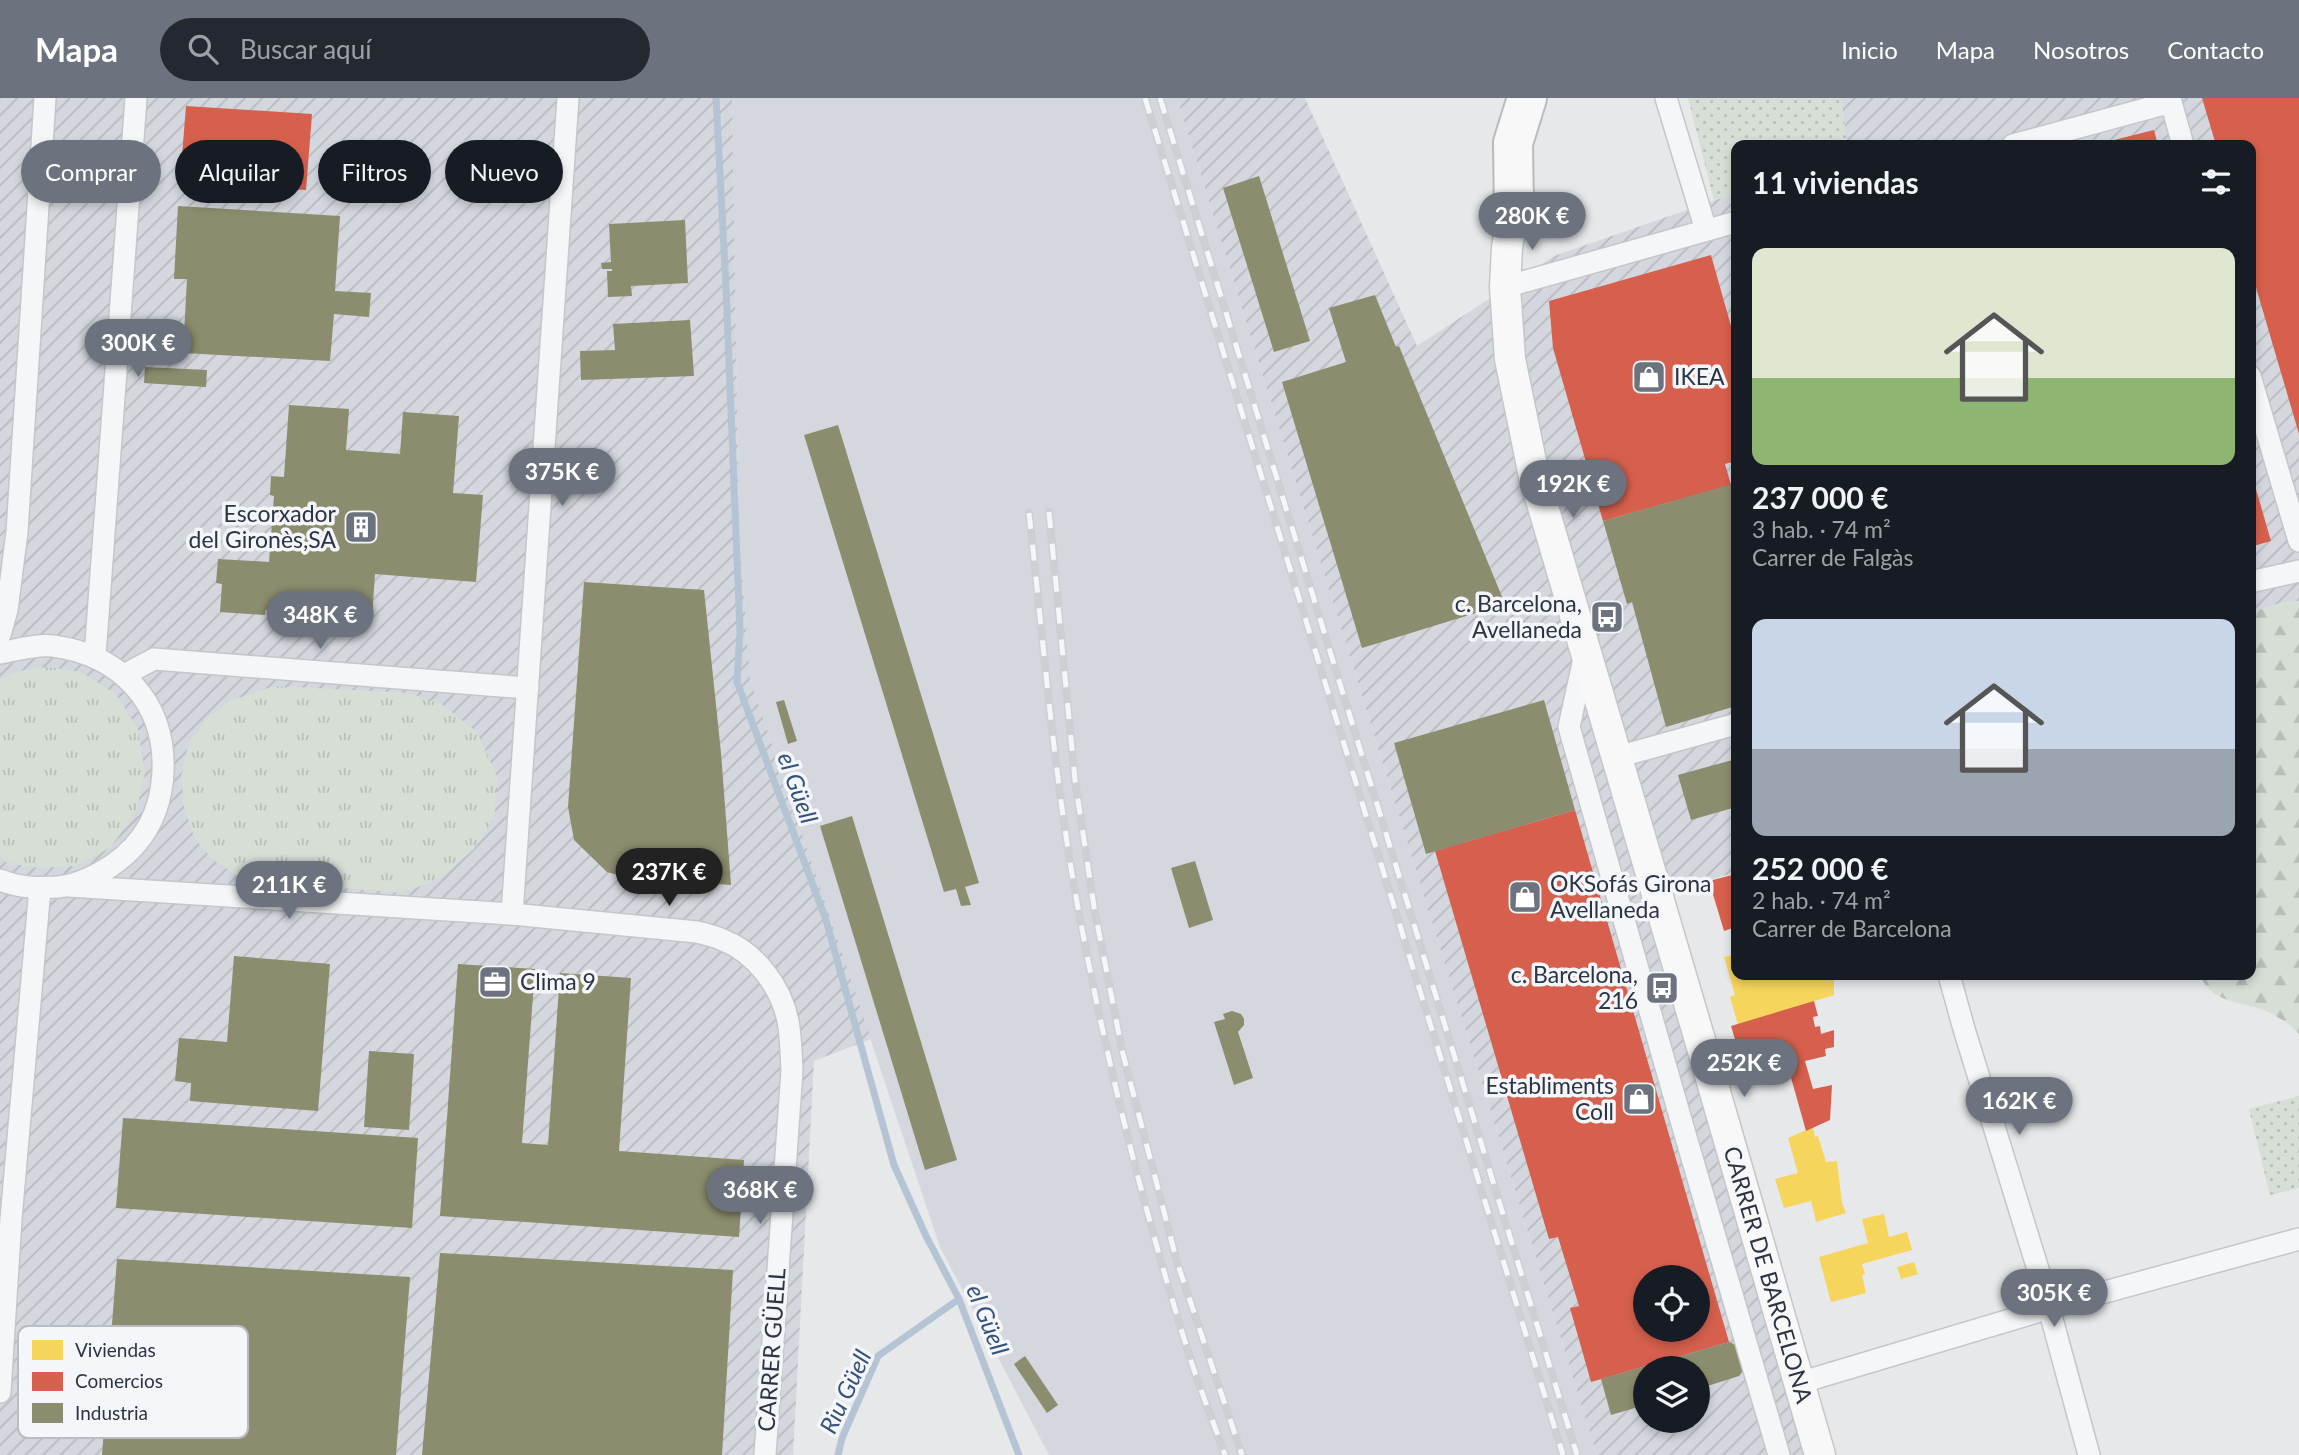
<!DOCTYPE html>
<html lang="es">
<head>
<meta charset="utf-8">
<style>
	:root { --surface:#171b24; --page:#242831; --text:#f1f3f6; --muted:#9ea1a6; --accent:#6c737f }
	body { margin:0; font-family:Lato,sans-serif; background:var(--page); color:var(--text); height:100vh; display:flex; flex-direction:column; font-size:26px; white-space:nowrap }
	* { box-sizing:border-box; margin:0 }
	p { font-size:23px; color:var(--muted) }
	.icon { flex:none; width:38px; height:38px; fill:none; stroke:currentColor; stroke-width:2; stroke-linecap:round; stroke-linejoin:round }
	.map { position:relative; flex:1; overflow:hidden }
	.panel { position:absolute; left:1731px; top:42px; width:525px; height:840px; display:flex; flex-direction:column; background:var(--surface); border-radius:14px; box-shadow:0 4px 10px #0003 }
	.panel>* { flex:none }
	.guide { position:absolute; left:21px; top:42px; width:665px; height:63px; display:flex; gap:14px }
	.tools { position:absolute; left:1633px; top:1167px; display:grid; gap:14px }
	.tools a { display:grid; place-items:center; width:77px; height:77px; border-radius:50%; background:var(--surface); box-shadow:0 4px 10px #0003; font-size:35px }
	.price { position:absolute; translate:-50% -60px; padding:0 16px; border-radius:24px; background:var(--accent); color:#fff; font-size:23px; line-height:46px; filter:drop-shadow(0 2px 4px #0008) }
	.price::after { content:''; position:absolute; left:50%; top:42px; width:21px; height:16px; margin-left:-10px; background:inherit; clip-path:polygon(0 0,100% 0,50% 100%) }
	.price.active { background:#222; color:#fff }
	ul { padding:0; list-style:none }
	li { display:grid; align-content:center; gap:14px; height:371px; padding:0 21px }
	li span { display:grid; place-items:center; height:217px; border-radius:14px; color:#555 }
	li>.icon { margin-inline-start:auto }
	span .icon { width:126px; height:126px; fill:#fffc; stroke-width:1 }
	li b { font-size:30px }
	h2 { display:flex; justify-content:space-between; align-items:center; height:84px; padding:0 21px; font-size:30px }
	.tag { padding:0 24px; border-radius:32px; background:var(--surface); box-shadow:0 4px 10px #0003; font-size:24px; line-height:63px }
	.tag.active { background:var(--accent); color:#fff }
	header { display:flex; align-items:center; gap:42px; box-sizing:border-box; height:98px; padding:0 35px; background:var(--accent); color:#fff }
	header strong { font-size:33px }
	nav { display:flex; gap:38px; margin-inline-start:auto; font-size:24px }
	.search { width:490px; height:63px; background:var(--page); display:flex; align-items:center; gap:18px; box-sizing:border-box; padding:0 24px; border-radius:38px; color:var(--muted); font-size:26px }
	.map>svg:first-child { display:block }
	.built { fill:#d4d7dd }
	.industrial { fill:url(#industrial-furrows); fill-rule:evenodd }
	.grass { fill:url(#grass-tufts) }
	.forest { fill:url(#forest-firs) }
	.park { fill:url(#park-dots) }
	.homes { fill:#f6d55c }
	.shops { fill:#d6604d; fill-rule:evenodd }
	.industry { fill:#8c8c6e }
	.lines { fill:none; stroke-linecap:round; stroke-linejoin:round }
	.stream { stroke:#b4c4d5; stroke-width:7 }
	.street-casing { stroke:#c4c6c8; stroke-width:24 }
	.secondary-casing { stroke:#c4c6c8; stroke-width:33 }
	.highway-casing { stroke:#b8bbbf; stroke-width:42 }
	.street { stroke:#f5f6f7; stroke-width:21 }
	.secondary { stroke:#f8f8f8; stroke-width:30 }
	.highway { stroke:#f8f8f8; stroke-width:38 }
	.rail-casing { stroke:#cecfd2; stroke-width:8 }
	.rail { stroke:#f4f6f9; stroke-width:5; stroke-dasharray:16; stroke-linecap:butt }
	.labels { text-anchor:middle; stroke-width:7; stroke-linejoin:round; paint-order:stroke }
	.poi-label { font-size:23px; fill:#2b3445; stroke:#f4f6f9; text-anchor:end }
	.street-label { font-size:23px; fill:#2b3445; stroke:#f4f6f9 }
	.water-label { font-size:24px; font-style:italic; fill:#34527a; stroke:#f4f6f9 }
	.key { fill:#f4f6f9; stroke:#b8bcc3; stroke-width:2 }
	.key-label { font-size:19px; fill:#2b3445 }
</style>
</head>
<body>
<header>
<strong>Mapa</strong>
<div class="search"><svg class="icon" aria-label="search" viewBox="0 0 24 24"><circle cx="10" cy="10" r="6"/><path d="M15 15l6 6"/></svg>Buscar aquí</div>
<nav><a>Inicio</a><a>Mapa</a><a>Nosotros</a><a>Contacto</a></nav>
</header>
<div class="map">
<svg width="2299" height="1357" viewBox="0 0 2299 1357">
	<defs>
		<pattern id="industrial-furrows" width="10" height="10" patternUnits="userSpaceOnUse" patternTransform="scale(1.75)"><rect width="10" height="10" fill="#d4d7dd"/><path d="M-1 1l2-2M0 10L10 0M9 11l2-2" fill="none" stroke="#b6b9bf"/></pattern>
		<pattern id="grass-tufts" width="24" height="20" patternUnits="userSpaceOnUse" patternTransform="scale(1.75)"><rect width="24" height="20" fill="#d6ded6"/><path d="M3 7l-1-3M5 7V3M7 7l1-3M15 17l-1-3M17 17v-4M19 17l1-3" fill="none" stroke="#b8bfb9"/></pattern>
		<pattern id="forest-firs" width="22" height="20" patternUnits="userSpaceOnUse" patternTransform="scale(1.75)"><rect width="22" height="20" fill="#d6ded6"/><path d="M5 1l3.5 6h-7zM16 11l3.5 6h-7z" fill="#b8bfb9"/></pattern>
		<pattern id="park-dots" width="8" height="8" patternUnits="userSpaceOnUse" patternTransform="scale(1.75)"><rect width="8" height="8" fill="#d6ded6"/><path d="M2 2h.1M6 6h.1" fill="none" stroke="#b8bfb9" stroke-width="1.8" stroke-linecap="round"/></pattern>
	</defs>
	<rect width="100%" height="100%" fill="#e6e8ea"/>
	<polygon class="built" points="732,0 1177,0 1597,1357 1049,1357 940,1149 750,581 739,434"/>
	<g class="industrial">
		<polygon points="0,0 732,0 739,434 750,581 871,941 814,963 793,1357 0,1357"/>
		<path d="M 1177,0 L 1305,0 L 1417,248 L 1554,158 L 1736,95 L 1736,774 L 1649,800 L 1817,1357 L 1597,1357 ZM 1645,1180 L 1698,1180 L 1698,1232 L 1645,1232 ZM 1645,1270 L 1698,1270 L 1698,1323 L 1645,1323 Z"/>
		<polygon points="1841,0 2299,0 2299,503 2285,504 2251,514 2250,47 1847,47"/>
	</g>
	<g class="grass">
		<polygon points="47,569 81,574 116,596 138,631 145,675 136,714 110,750 75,768 37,770 6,764 0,759 0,582 19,573"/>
		<polygon points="275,588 410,595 443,607 477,634 498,681 494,720 474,751 440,781 402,795 292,786 238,778 212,761 195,741 184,710 181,678 189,645 208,619 232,602"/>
	</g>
	<path class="forest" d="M 2299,503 L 2299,936 C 2291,926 2274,916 2261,911 C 2241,904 2207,903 2201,877 L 2250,877 L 2251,514 L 2285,504 Z"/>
	<g class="park">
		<polygon points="1688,0 1841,0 1847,47 1736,47 1736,95 1714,102"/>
		<polygon points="2299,998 2299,1090 2270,1097 2249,1011"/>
	</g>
	<g class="homes">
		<polygon points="1736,856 1736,877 1834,877 1834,897 1738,927 1730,899 1735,897 1724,859"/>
		<polygon points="1813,1029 1815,1039 1818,1038 1826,1064 1837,1063 1842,1105 1846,1115 1816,1124 1811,1103 1784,1110 1775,1081 1798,1075 1788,1040"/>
		<polygon points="1884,1116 1889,1139 1907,1134 1912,1152 1862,1166 1865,1176 1862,1177 1866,1195 1831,1204 1819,1159 1868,1145 1862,1121"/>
		<polygon points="1914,1164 1918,1176 1901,1181 1897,1169"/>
	</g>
	<g class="shops">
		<polygon points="2202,0 2299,0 2299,336 2250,169 2250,47 2216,47"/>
		<polygon points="186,8 312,16 306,92 180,83"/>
		<polygon points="2154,32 2158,47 2098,47 2098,46"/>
		<polygon points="1711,157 1736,246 1736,363 1725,366 1731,387 1603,423 1553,250 1549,203"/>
		<polygon points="2251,374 2271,443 2250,449 2250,375"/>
		<path d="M 1575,712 L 1729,1244 L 1591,1284 L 1570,1210 L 1579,1208 L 1558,1139 L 1549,1141 L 1435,753 ZM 1645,1180 L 1698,1180 L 1698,1232 L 1645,1232 Z"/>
		<polygon points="1736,776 1736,829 1724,833 1709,783"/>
		<polygon points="1814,903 1818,918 1813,919 1815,929 1820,928 1821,936 1834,932 1834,949 1825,951 1826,958 1805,963 1813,991 1832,987 1830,1022 1806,1033 1790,976 1749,988 1731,928"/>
	</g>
	<g class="industry">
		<polygon points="1259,78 1310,243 1274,254 1223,90"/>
		<polygon points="178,108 340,118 335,193 371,195 369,219 334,216 330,263 183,255 187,181 174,181"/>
		<polygon points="685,122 688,185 631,188 632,198 608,199 607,173 612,173 612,171 602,171 601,165 611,164 609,126"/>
		<polygon points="1375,197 1396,249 1399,248 1505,506 1362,550 1282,284 1346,264 1329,210"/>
		<polygon points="690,222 694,278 581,282 580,253 615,252 613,226"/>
		<polygon points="145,269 207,272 206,289 144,285"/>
		<polygon points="289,307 349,311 346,352 400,356 403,314 459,318 453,395 483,397 476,484 375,476 372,520 266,512 265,517 220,514 222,486 216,485 218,461 269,464 274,398 270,397 271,378 284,379"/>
		<polygon points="838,327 979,785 965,789 971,807 961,808 956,791 944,794 804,337"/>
		<polygon points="1736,385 1736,608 1666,629 1632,504 1627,506 1603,423"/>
		<polygon points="584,484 704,492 721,655 731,787 625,779 607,774 574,742 568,709"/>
		<polygon points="784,602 797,643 788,646 776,604"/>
		<polygon points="1544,602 1575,712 1426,756 1394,645"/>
		<polygon points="1736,661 1736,709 1691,722 1678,677"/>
		<polygon points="852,718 957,1062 925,1072 820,728"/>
		<polygon points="1195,763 1213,822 1189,830 1171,770"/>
		<polygon points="234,858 330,866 318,1013 190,1003 191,985 175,983 179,940 227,944"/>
		<polygon points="458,866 535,871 522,1045 548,1047 560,875 631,880 619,1053 744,1062 739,1139 440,1118"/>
		<polygon points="1232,913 1241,916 1244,921 1244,927 1238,934 1253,980 1234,987 1214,924 1225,921 1223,916"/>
		<polygon points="369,953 414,956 409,1032 364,1029"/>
		<polygon points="123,1020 418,1040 412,1130 116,1110"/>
		<polygon points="440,1155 733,1172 722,1357 422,1357"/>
		<polygon points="117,1161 410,1179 396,1357 102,1357"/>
		<polygon points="1729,1244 1736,1247 1743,1273 1739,1278 1698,1291 1698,1270 1645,1270 1645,1307 1611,1317 1601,1281"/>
		<polygon points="1025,1258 1058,1307 1047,1315 1014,1266"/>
	</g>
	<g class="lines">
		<g class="stream">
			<polyline points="716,0 726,189 740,534 737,584 826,822 894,1067 926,1138 959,1201 1019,1357"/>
			<polyline points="838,1357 842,1340 878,1258 959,1201"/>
		</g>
		<defs>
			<g id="street">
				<polyline points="1666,0 1706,132"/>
				<polyline points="2013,47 2171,4 2183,47"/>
				<polyline points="1505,189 1736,124"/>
				<polyline points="2250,278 2299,443"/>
				<polyline points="2250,484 2299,473"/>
				<polyline points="0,537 7,512 17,434 45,0"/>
				<path d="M 0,555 C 16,552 37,546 53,548 C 121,557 166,605 163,674 C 161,714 145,745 111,768 C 94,779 78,787 58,789 C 38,790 19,790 0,782"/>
				<polyline points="1585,556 1569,629 1685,1036 1779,1357"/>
				<polyline points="95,558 136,0"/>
				<polyline points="124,577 154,561 528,590"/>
				<polyline points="1617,659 1736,626"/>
				<path d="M 69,788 L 512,816 L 697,834 C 705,836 715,838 723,842 C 756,855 781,889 788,923 C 791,939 791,956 792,972 L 765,1357"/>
				<polyline points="512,816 568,0"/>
				<polyline points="1949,877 1964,931 2041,1181 2089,1357"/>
				<polyline points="1799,1285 2083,1200 2299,1141"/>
				<polyline points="0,1294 11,1121 40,790"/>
			</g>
			<g id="secondary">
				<path id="s1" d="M 1518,94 L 1507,149 L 1505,189 L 1510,261 L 1534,378 L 1702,949 L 1820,1357"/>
			</g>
			<polyline id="highway" points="1514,115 1513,45 1527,0"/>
		</defs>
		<use href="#street" class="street-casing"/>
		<use href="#secondary" class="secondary-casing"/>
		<use href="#highway" class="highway-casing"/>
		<use href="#street" class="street"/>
		<use href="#secondary" class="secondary"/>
		<use href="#highway" class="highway"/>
		<defs>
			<g id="rail">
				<polyline points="1145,0 1563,1357"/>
				<polyline points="1160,0 1577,1357"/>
				<polyline points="1049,414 1075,682 1094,809 1122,952 1177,1164 1242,1357"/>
				<path d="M 1029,415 C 1044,548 1054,683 1079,815 C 1106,961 1142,1105 1186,1247 C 1197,1284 1212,1320 1225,1357"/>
			</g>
		</defs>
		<use href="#rail" class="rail-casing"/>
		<use href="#rail" class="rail"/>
	</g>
	<defs>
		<symbol id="shop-square" viewBox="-11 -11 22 22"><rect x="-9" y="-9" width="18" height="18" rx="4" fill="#6c737f" stroke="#f4f6f9"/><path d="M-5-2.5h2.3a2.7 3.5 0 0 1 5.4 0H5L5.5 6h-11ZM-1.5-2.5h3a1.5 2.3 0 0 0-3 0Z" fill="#fff"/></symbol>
		<symbol id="building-square" viewBox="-11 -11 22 22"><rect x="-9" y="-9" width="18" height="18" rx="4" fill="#6c737f" stroke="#f4f6f9"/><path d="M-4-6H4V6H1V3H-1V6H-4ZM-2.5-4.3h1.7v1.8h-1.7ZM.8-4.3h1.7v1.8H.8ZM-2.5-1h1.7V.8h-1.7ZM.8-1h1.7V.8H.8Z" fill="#fff"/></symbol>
		<symbol id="bus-square" viewBox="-11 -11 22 22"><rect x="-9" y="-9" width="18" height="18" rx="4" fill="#6c737f" stroke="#f4f6f9"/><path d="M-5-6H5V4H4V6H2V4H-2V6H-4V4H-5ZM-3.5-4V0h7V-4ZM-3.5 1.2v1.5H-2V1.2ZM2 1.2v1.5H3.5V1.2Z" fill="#fff"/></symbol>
		<symbol id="office-square" viewBox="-11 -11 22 22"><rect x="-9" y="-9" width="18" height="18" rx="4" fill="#6c737f" stroke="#f4f6f9"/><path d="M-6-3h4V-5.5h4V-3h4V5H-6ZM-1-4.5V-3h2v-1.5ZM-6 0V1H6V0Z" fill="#fff"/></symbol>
	</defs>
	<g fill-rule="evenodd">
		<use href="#shop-square" x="1630" y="260" width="38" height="38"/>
		<use href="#building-square" x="342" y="410" width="38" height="38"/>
		<use href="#bus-square" x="1588" y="500" width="38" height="38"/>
		<use href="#shop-square" x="1506" y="780" width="38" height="38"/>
		<use href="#office-square" x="476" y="865" width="38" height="38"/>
		<use href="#bus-square" x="1643" y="871" width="38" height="38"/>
		<use href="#shop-square" x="1620" y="982" width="38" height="38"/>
	</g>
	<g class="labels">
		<g class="poi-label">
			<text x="1674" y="287" text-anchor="start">IKEA</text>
			<text x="336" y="424">Escorxador<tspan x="336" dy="26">del Gironès,SA</tspan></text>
			<text x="1582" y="514">c. Barcelona,<tspan x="1582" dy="26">Avellaneda</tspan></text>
			<text x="1550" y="794" text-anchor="start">OKSofás Girona<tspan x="1550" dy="26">Avellaneda</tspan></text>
			<text x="1638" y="885">c. Barcelona,<tspan x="1638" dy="26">216</tspan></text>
			<text x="520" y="892" text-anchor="start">Clima 9</text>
			<text x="1614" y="996">Establiments<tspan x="1614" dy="26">Coll</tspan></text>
		</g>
		<g class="street-label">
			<text dy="8" stroke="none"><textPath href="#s1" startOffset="1120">CARRER DE BARCELONA</textPath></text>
			<text transform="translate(772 1252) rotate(-86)" y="8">CARRER GÜELL</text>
		</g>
		<g class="water-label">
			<text transform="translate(797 690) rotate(70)" y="8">el Güell</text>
			<text transform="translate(987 1222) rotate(68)" y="8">el Güell</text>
			<text transform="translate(846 1294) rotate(-65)" y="8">Riu Güell</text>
		</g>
	</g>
	<rect x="18" y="1228" width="230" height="112" rx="10" class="key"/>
	<rect x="32" y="1242" width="31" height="20" fill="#f6d55c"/>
	<rect x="32" y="1274" width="31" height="19" fill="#d6604d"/>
	<rect x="32" y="1305" width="31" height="20" fill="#8c8c6e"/>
	<g class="key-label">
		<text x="75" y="1259">Viviendas</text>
		<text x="75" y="1290">Comercios</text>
		<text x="75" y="1322">Industria</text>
	</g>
</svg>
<div class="tools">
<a><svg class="icon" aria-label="locate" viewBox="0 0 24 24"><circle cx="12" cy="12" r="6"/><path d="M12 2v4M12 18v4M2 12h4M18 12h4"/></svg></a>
<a><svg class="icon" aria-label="layers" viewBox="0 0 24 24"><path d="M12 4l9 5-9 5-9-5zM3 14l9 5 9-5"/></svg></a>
</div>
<b class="price" style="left:1532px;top:154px">280K €</b>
<b class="price" style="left:138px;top:281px">300K €</b>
<b class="price" style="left:562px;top:410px">375K €</b>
<b class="price" style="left:1573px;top:422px">192K €</b>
<b class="price" style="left:320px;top:553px">348K €</b>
<b class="price active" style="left:669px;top:810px">237K €</b>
<b class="price" style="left:289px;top:823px">211K €</b>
<b class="price" style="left:1744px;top:1001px">252K €</b>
<b class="price" style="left:2019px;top:1039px">162K €</b>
<b class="price" style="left:760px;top:1128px">368K €</b>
<b class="price" style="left:2054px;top:1231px">305K €</b>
<div class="guide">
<a class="tag active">Comprar</a>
<a class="tag">Alquilar</a>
<a class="tag">Filtros</a>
<a class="tag">Nuevo</a>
</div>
<section class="panel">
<h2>11 viviendas<svg class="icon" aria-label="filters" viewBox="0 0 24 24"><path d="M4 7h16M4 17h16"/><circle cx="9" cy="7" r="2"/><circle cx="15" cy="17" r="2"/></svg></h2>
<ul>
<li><span style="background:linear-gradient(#dfe7d0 60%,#8fb573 0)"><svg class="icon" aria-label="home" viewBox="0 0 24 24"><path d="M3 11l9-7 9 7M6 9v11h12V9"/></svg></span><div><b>237 000 €</b><p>3 hab. · 74 m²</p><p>Carrer de Falgàs</p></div></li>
<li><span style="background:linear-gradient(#c9d6e8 60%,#9aa5b1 0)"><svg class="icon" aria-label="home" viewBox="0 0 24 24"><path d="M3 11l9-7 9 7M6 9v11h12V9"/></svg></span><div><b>252 000 €</b><p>2 hab. · 74 m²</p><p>Carrer de Barcelona</p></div></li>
</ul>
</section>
</div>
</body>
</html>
